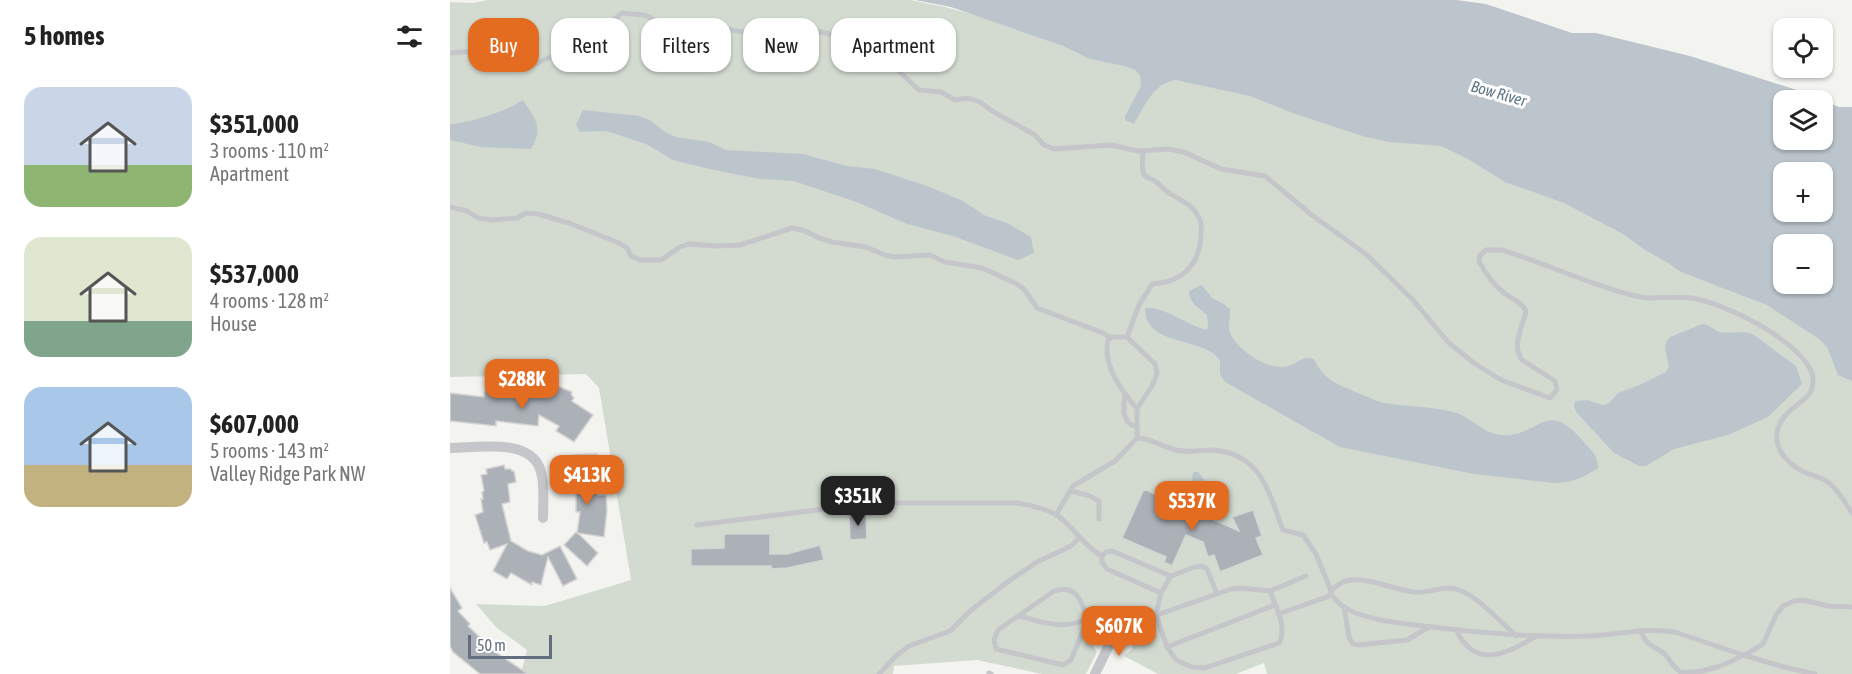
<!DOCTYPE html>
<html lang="en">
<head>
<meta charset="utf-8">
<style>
	:root { --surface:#fff; --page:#f6f6f6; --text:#222; --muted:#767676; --accent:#e36c21 }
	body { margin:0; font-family:"Asap Condensed",sans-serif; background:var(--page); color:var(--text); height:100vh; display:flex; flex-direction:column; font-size:22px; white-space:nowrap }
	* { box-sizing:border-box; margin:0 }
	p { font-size:20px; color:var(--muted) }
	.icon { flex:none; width:33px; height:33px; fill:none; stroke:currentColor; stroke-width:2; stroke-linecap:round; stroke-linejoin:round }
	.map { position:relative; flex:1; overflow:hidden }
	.side { display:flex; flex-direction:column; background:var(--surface); width:450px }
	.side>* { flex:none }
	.top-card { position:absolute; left:18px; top:18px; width:570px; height:54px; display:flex; gap:12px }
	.fabs { position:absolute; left:1323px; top:18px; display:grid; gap:12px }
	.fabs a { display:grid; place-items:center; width:60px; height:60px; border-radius:12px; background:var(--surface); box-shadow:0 2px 4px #0004; font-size:30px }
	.scale { position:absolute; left:18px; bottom:15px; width:84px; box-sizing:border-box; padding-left:6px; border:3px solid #636f81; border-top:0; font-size:16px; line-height:21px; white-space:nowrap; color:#636f81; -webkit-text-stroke:4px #fff; paint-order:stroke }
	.price { position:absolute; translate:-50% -51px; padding:0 14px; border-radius:12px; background:var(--accent); color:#fff; font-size:20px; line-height:39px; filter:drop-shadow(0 2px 3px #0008) }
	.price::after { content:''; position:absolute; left:50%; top:36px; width:18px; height:14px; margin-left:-9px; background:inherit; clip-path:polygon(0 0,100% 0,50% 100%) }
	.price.on { background:#222; color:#fff }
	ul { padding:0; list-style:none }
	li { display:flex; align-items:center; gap:18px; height:150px; padding:0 24px }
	li span { display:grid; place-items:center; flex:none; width:168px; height:120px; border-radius:18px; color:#555 }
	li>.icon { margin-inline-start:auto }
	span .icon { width:72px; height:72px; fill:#fffc; stroke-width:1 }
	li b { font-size:26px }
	h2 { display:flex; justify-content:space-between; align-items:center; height:72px; padding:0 24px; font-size:26px }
	.tag { padding:0 21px; border-radius:18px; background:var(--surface); box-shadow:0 2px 4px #0004; font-size:21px; line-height:54px }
	.tag.on { background:var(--accent); color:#fff }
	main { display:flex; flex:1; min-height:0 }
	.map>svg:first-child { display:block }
	.green { fill:#d3dbd1 }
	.water { fill:#bcc5cc; fill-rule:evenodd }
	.building { fill:#acb1b8; stroke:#d5d5d3; stroke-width:1.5 }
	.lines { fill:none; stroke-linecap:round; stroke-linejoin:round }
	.lane { stroke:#c4c6ca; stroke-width:5 }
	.street { stroke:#c4c6ca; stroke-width:10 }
	.labels { text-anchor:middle; stroke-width:6; stroke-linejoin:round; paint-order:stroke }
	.water-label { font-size:16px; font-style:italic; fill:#637785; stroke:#fff }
</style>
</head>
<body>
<main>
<section class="side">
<h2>5 homes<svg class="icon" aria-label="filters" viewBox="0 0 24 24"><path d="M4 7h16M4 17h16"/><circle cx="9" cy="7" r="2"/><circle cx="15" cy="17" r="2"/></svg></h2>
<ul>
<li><span style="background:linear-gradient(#c9d6e8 65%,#8fb573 0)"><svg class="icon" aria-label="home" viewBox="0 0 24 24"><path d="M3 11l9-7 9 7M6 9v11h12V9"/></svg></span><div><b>$351,000</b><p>3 rooms · 110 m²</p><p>Apartment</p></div></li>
<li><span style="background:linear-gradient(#dfe7d0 70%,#7fa58c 0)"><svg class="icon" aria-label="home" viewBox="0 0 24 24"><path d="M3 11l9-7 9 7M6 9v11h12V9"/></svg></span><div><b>$537,000</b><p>4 rooms · 128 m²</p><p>House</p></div></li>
<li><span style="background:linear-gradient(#a9c7e8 65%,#c2b280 0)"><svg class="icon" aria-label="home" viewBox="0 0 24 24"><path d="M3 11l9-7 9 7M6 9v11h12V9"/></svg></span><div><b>$607,000</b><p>5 rooms · 143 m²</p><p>Valley Ridge Park NW</p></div></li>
</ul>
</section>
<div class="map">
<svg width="1402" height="674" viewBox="0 0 1402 674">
	<rect width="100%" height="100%" fill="#f3f4f0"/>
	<path class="green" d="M 38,0 L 460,0 L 495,7 L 1001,138 L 1402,343 L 1402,674 L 817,674 L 814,663 L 786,674 L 708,674 L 674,656 L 682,649 L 684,627 L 676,617 L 657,614 C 642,623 635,637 647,652 L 636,674 L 592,674 L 527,660 L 444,666 L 443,674 L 71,674 L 77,650 L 47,628 L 26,604 L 95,606 L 181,580 L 149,388 L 136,374 L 0,377 L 0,2 L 23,3 Z"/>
	<g class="water">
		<path d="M 465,0 L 1006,0 L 1036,4 L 1122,33 L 1146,33 L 1240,56 L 1350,91 L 1371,100 L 1334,100 L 1334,140 L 1372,140 L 1373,101 L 1389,107 L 1402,107 L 1402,381 L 1388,375 L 1377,347 L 1369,339 L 1317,305 L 1231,272 L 1215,261 L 1195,250 L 1173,234 L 1114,203 L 1055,182 L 1018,159 L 991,146 L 939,142 L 916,137 L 848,115 L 800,96 L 726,80 C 703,83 695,106 684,124 L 675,120 L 675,116 L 691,86 L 690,76 L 685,70 L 674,66 L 640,59 L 613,46 L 501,7 ZM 1372,172 L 1372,212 L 1334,212 L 1334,172 ZM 1372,244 L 1372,284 L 1334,284 L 1334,244 Z"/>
		<path d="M 73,100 C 85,118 94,128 81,149 L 31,147 L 0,140 L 0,124 C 20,123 57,111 73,100 Z"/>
		<polygon points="133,110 189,116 200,120 215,132 226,137 259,142 276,150 353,154 397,166 425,169 477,186 513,201 534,215 559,224 581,237 584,253 568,260 503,236 457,224 404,201 344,181 310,179 264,170 223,160 196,144 156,131 130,132 126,125"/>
		<path d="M 752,285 L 762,298 L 774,304 L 780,309 C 780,316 778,326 780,333 C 787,350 820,372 838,366 C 848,363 853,355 864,359 C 874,379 881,381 901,390 C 912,394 924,401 935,403 C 957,407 981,406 1003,412 C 1021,416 1033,434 1052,435 C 1088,438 1096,397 1133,441 C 1141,450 1148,455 1148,468 C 1134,477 1122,483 1104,483 L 1024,474 L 890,447 L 775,382 L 770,374 L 770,361 C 757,336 694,348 695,308 C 713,306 737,325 756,330 L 758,327 L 757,315 C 749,308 739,303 739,291 Z"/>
		<path d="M 1252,324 C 1260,324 1263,330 1270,332 C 1281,334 1293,330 1304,335 L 1346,366 L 1352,384 L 1318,417 L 1278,435 L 1224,449 L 1196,466 L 1189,466 L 1164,453 L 1127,413 L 1124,407 L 1125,401 L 1137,400 L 1153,405 L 1159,403 L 1168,393 L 1192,384 L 1216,372 L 1219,366 L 1215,349 L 1216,342 L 1220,337 Z"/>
		<polygon points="744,472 748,472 756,482 766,482 776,486 774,494 769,497 748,494 744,489 742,476"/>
	</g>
	<g class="building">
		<polygon points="107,386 122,392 121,394 124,398 122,401 143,415 124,442 106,431 109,426 89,415 88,426 46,421 46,426 0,421 0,393 34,397 35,390 79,397 80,391 103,393"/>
		<polygon points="147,454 148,495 156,495 157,510 154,537 128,533 148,553 137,566 114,545 126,532 127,533 130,512 126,512 126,493 124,493 123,487 120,487 120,461 123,461 123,455"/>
		<polygon points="54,465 55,469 61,469 62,471 64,471 66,482 58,484 60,502 52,504 61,541 78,551 92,555 110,546 127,579 113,586 98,557 91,585 82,582 82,585 61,573 57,579 43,571 57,544 40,550 37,542 34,543 25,515 33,512 31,499 33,499 32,492 34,491 31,475 37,474 36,469"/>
		<polygon points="694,489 789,531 782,517 803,510 812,536 806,538 813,555 770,572 764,555 758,557 753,542 736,535 722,566 714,562 716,557 672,538"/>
		<polygon points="399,514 416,514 417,539 400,540"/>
		<polygon points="274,534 320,534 320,554 337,554 370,545 374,560 337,568 322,569 321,566 241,566 241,549 274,548"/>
		<polygon points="0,588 12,608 8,611 20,624 18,626 36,643 35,645 78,674 30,674 3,652 0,646"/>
	</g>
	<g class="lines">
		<g class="lane">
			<path d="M 0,53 L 25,51 L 58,63 L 78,67 L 105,55 L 139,50 L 150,43 L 162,21 L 172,13 L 194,15 L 215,24 L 240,23 L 293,32 L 305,33 L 353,29 L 367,31 L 409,41 L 423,47 L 469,90 L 491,92 L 505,100 L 518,98 L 530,102 L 542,111 L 585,135 L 594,145 L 604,149 L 661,145 L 688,151 L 719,149 L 734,152 L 771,169 L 815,176 L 863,216 L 916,254 L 963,300 L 999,343 L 1024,363 L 1051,380 L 1100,398 L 1107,390 L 1105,381 L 1072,360 C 1061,344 1073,327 1076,311 C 1071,301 1061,299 1053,292 C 1042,283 1035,273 1029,261 L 1030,255 L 1036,250 L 1052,250 C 1090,262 1126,278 1164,290 C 1175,293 1188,298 1199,298 C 1213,298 1227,296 1241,298 C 1276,303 1347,339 1362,373 C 1364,379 1363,385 1361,391 C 1354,403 1340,407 1332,420 C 1318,442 1334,462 1354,472 C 1363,476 1372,477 1379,483 C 1389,491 1395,502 1402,513"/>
			<polyline points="0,207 17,211 28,218 42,220 67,218 76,213 88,214 119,223 169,243 177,248 181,256 190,260 211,260 230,247 239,244 267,246 290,245 342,228 355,231 369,238 382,242 416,247 435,255 445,257 480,255 495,262 532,268 565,283 574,289 587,308 653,333 661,338"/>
			<path d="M 677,337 L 689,305 L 702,284 C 730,282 748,268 751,238 C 751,233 752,225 750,220 C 742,203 733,202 719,193 C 714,190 710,184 705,181 C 701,178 696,179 694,174 C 691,168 693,157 693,151"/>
			<path d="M 675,394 C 674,405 671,417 681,425 L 687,426"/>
			<path d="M 687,438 C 701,438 712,447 726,450 C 738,453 750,450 762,450 C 811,453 818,491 833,530 L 853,535 L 866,554 L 881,591 L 881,594 L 877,597 L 828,614"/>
			<polyline points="621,491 640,496 649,501 649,519"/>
			<path d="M 606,515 L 623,486 L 665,461 L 687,438 L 687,409 L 702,386 L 707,374 L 705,364 L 677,337 L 662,337 L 658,340 C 652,365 672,391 687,409"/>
			<path d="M 247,525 L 423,503 L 567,503 C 580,505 593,508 605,514 C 622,524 632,545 652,556 L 652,562 L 657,569 L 711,593"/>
			<polyline points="652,556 656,552 662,551 721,576"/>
			<path d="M 881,591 C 887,585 892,581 901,580 C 920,578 945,590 964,592 C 980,594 994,584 1009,590 C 1027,596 1052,623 1066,636"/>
			<path d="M 767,594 L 757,569 L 752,566 L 745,567 L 721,576 L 711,593 L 706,615 L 717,647 L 726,660 L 742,667 L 755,668 L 829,643 C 838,627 825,606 820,591"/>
			<path d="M 881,594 C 885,599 889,604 894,607 C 914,620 950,623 974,626 C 1029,633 1083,638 1138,636 C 1168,635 1194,627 1225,632 L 1293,655 L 1334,667 L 1365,674"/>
			<polyline points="894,607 899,637 903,644 909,645 957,640 979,627"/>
			<path d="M 569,616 C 595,623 611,630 638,619"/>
			<path d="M 638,619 L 621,660 L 613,665 L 546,649 L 544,640 L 548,630 L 604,591 C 627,584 631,601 638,619 L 667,629 L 781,589 L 791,588 L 820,591 L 856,576"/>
			<path d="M 1006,630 C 1026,670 1055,654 1085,637"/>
			<path d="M 1190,630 C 1197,645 1198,643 1212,652 C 1220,657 1222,668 1231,672 C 1251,674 1277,665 1293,655"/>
			<polyline points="717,647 825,605"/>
			<polyline points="1295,655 1313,644 1326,615 1333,606 1344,601 1353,600 1378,606 1402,607"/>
			<polyline points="539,673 541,674"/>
			<polyline points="429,674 447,655 459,646 500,631 519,612 556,583 587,562 621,546 629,538"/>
		</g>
		<g class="street">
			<path d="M 0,448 C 28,448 82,437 91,472 C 95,486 93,504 93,518"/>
			<polyline points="645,674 667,629"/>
		</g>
	</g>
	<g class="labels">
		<g class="water-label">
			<text transform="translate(1049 93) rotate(16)" y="6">Bow River</text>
		</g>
	</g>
</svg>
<div class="fabs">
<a><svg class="icon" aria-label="locate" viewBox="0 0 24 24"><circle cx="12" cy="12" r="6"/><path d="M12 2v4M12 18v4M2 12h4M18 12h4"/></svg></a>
<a><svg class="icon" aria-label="layers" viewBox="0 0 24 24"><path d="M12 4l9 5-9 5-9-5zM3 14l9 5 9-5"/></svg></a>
<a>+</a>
<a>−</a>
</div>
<div class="scale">50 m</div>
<b class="price" style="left:72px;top:410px">$288K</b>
<b class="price" style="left:137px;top:506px">$413K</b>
<b class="price on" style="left:408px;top:527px">$351K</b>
<b class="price" style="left:742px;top:532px">$537K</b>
<b class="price" style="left:669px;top:657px">$607K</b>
<div class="top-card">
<a class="tag on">Buy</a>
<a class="tag">Rent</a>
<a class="tag">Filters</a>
<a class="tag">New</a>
<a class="tag">Apartment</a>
</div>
</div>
</main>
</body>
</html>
